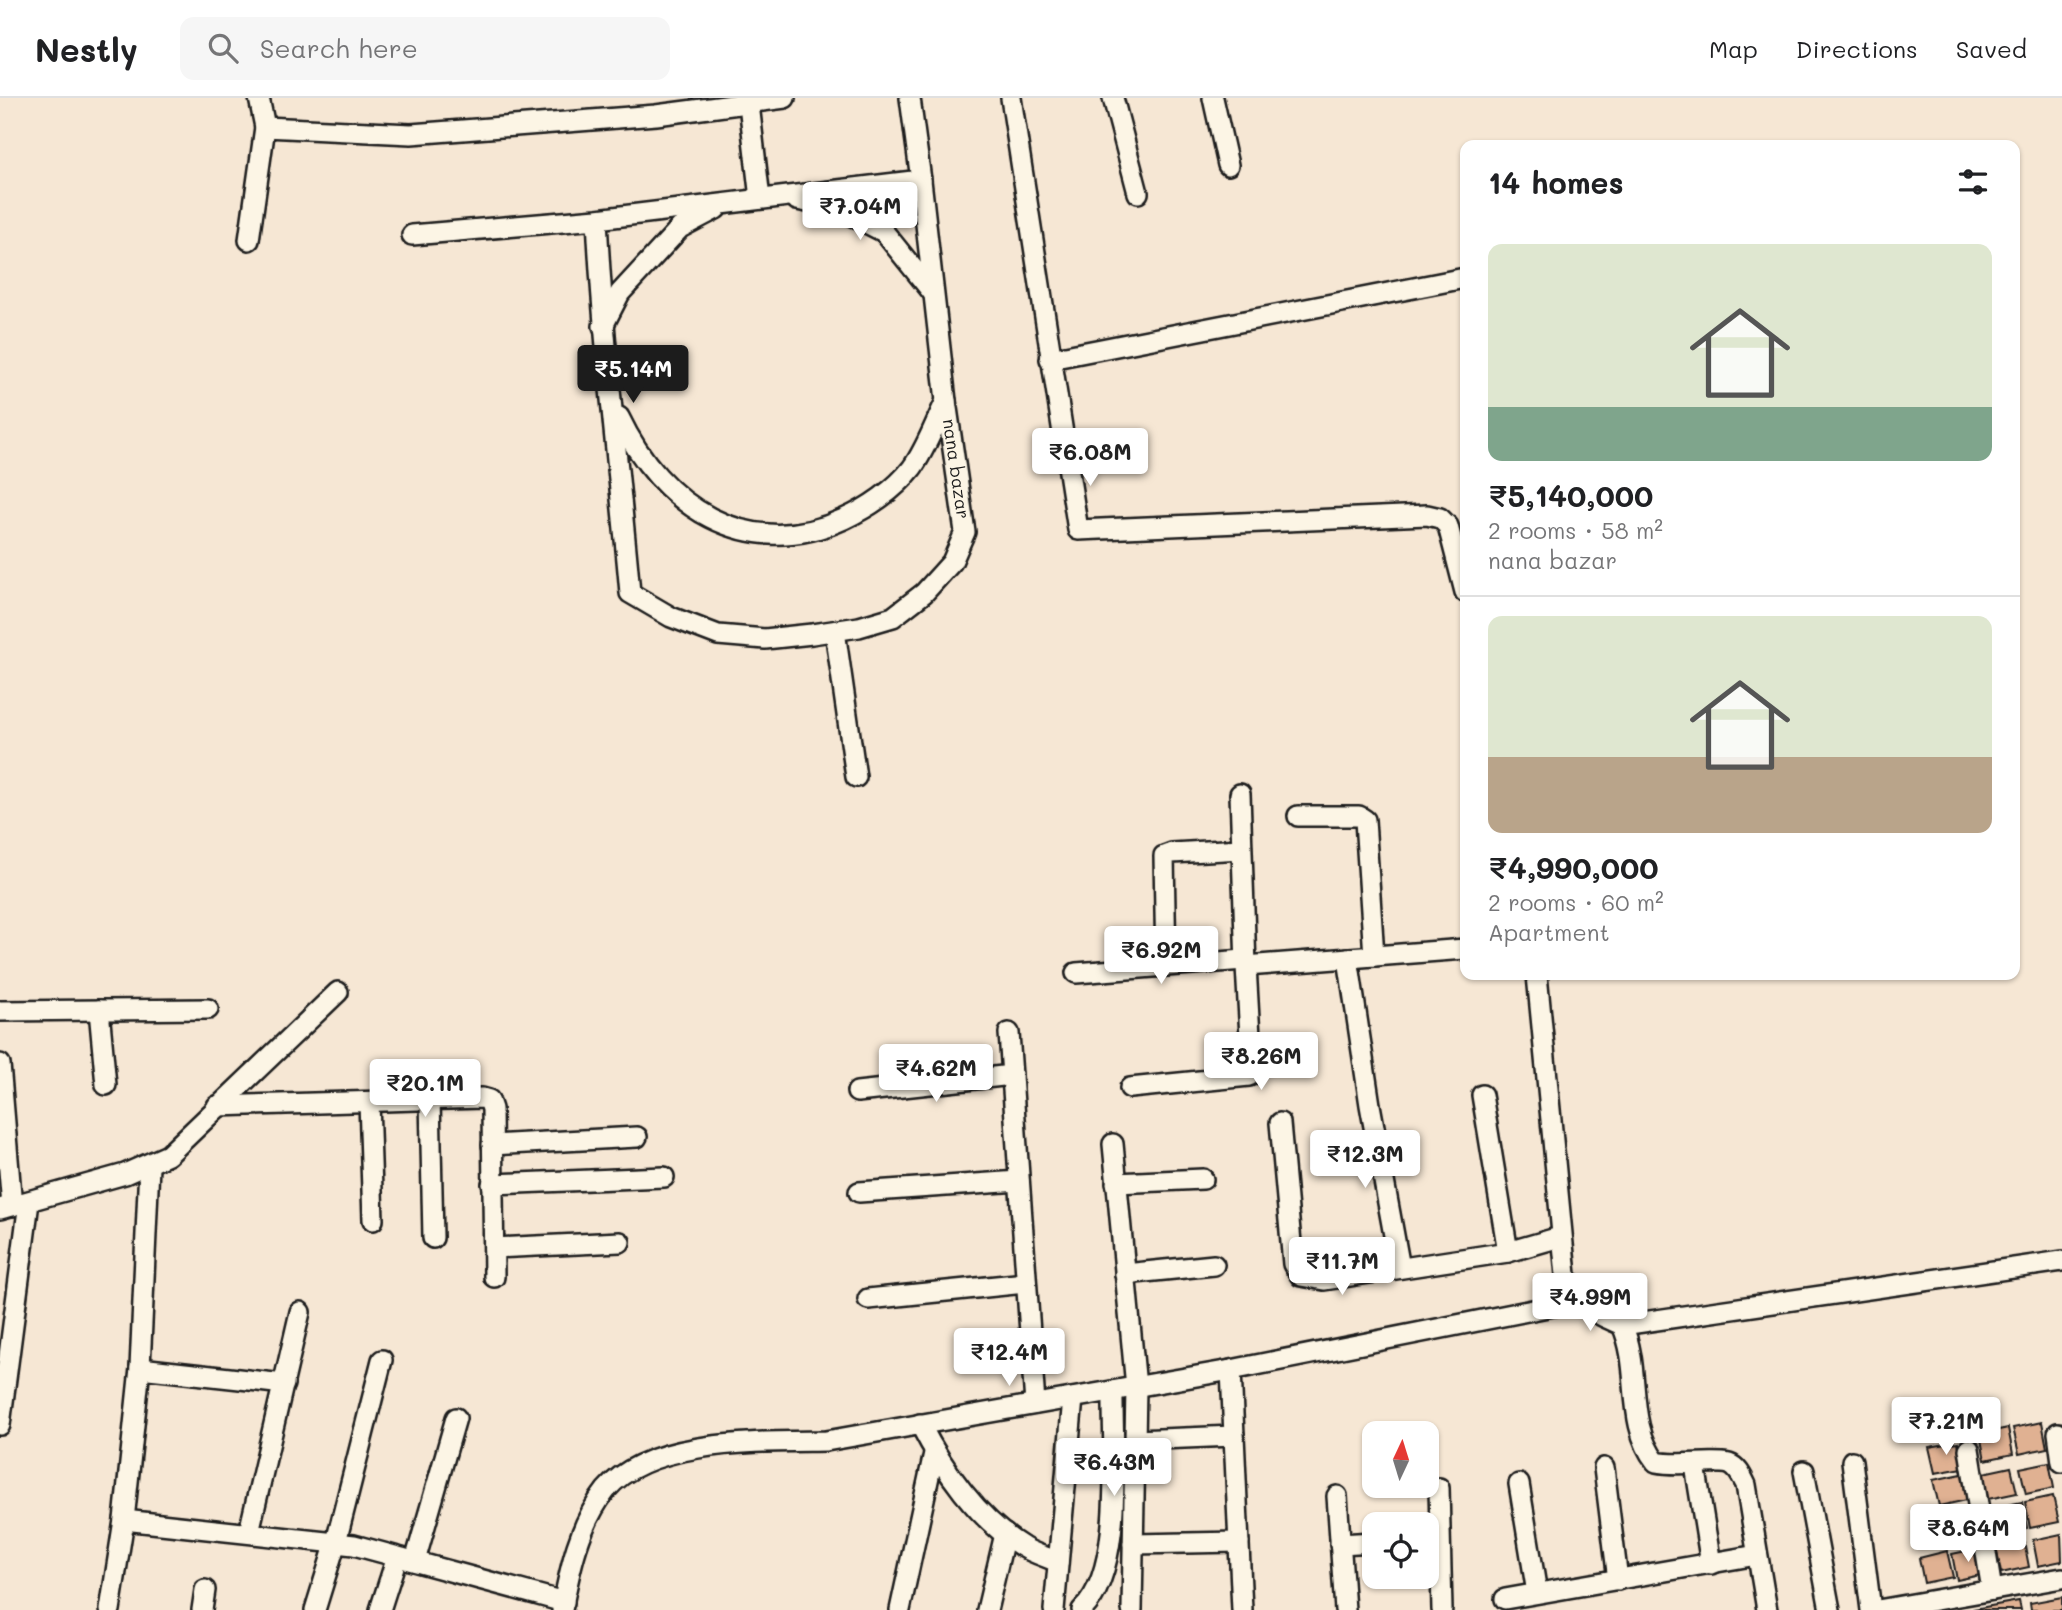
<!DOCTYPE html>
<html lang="en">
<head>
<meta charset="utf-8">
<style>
	:root { --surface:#fff; --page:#f6f6f6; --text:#202124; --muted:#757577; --line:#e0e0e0; --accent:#1c1c1c }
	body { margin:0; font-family:Mali,sans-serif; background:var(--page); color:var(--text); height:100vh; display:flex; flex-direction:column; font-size:26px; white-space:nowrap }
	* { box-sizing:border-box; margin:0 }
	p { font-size:23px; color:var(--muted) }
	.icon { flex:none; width:38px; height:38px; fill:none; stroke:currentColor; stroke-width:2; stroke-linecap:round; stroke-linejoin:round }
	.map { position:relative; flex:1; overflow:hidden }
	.side { position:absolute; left:1460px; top:42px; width:560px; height:840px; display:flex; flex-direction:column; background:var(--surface); border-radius:14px; box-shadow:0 2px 5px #0004 }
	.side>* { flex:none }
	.needle { width:46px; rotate:4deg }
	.buttons { position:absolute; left:1362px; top:1323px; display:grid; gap:14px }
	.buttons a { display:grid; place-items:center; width:77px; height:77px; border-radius:14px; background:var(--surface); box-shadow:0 2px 5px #0004; font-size:35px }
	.price { position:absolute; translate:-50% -60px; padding:0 16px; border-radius:7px; background:#fff; color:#222; font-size:23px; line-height:46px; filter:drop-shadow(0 2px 4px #0008) }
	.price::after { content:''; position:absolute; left:50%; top:42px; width:21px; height:16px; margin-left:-10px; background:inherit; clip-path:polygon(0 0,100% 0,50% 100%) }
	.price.selected { background:var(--accent); color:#fff }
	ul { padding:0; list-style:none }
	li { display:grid; align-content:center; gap:14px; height:371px; padding:0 28px }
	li+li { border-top:2px solid var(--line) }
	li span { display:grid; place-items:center; height:217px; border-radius:14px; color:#555 }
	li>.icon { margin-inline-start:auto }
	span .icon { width:126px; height:126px; fill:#fffc; stroke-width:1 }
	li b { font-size:30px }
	h2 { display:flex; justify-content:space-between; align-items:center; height:84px; padding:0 28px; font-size:30px }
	header { display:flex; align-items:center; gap:42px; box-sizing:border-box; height:98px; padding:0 35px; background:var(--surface); border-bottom:2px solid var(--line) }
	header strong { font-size:33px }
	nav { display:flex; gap:38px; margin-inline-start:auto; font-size:24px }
	.search { width:490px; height:63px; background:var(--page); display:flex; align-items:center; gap:18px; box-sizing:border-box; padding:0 24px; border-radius:14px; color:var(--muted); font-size:26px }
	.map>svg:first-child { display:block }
	.building { fill:#e0b192; stroke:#1c1c1c; stroke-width:2 }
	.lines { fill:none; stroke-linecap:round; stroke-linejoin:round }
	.minor-casing { stroke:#1c1c1c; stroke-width:24 }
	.minor { stroke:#fcf5e5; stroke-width:19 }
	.labels { text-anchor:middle; stroke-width:5; stroke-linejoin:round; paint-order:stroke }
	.street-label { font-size:18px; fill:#1c1c1c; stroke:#fcf5e5 }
</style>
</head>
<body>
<header>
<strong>Nestly</strong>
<div class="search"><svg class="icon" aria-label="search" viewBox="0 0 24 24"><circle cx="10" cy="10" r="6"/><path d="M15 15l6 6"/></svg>Search here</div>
<nav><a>Map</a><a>Directions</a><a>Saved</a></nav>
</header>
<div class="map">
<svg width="2062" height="1512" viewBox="0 0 2062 1512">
	<rect width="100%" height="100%" fill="#f6e7d4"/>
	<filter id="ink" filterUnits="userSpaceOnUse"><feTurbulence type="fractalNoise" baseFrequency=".0143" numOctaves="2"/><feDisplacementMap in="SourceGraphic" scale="14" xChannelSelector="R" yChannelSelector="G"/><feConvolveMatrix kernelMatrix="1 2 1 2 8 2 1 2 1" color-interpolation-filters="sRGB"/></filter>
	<g filter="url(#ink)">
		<g class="building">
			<polygon points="2042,1324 2047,1350 2019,1356 2013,1330"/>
			<polygon points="2008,1330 2013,1356 1985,1362 1980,1336"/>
			<polygon points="1958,1344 1963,1370 1935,1375 1929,1349"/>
			<polygon points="2049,1364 2054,1390 2026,1396 2020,1370"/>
			<polygon points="2011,1369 2017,1395 1988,1401 1983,1375"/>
			<polygon points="1962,1376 1967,1402 1939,1408 1933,1382"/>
			<polygon points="2053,1398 2059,1424 2030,1430 2025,1404"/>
			<polygon points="2022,1404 2027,1430 1999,1436 1993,1410"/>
			<polygon points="1970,1417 1975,1443 1947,1448 1941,1422"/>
			<polygon points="2061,1436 2062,1463 2038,1468 2033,1442"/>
			<polygon points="2024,1443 2029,1469 2001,1475 1996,1449"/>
			<polygon points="1980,1450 1985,1476 1957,1482 1952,1456"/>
			<polygon points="1947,1453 1953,1479 1924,1485 1919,1460"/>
			<polygon points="2062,1499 2062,1512 2031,1512 2030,1505"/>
			<polygon points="2019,1503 2021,1512 1975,1512 1974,1511"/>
		</g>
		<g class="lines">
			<defs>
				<g id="minor">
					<polyline points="259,0 265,29 411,36 656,17 785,0"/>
					<polyline points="910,0 921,82"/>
					<polyline points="1011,0 1078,432 1427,417 1440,420 1448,428 1465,494"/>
					<polyline points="1113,0 1138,95"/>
					<polyline points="1213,0 1228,67"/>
					<polyline points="749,6 760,101"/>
					<polyline points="797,102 837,110 884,134 933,195"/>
					<path id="s1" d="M 412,137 L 597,121 L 921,82 L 946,303 L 965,434 L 952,464 L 924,495 L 893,519 L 859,529 L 812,536 L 765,541 L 718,537 L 671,519 L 630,495 C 619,370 603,246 597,121"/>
					<polyline points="249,142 265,29"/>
					<polyline points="603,228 620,195 680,130 716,111"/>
					<polyline points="1050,261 1465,180"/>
					<path d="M 619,319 C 661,408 747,465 844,421 C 868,410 895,392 912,370 C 926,351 935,325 946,303"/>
					<polyline points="835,533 856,679"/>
					<polyline points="1240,696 1246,868 1465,851"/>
					<polyline points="1298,718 1359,718 1365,722 1374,858"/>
					<polyline points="1348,860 1370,1007 1400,1170"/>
					<polyline points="1166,868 1164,758 1172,755 1241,751"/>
					<polyline points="1076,875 1244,862"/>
					<path d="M 1537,877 L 1566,1177 C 1579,1210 1591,1213 1622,1227 C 1642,1271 1625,1324 1656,1364 C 1679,1369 1711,1362 1729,1366 C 1738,1369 1742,1379 1746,1387 L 1767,1512"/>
					<polyline points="99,912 106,987"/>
					<polyline points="0,913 208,911"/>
					<polyline points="1009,935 1035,1306"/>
					<polyline points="0,966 12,1108"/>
					<polyline points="1130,990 1249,978 1252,974 1246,868"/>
					<polyline points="857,994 1012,977"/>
					<polyline points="1482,997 1508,1154"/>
					<polyline points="430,1000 433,1140"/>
					<polyline points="369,1004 373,1122"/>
					<polyline points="217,1008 482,1000 489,1002 492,1011 494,1179"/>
					<polyline points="1280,1025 1293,1166 1301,1178 1324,1182 1508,1154 1560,1139"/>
					<polyline points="1113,1046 1136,1289 1132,1512"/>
					<polyline points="492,1047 637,1039"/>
					<polyline points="1116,1085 1203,1081"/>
					<polyline points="492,1086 664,1079"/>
					<polyline points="859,1094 1019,1083"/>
					<polyline points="0,1111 125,1076 168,1057 338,894"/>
					<polyline points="494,1150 620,1144"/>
					<polyline points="1125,1176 1214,1167"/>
					<polyline points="868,1201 1026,1185"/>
					<polyline points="1622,1227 2062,1163"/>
					<polyline points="140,1270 284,1286"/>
					<polyline points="1231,1272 1242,1512"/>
					<path d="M 920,1326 C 943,1371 978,1422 1023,1449 C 1034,1456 1047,1459 1058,1464"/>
					<polyline points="0,1327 29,1104"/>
					<polyline points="2058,1335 2062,1364"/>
					<polyline points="1135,1342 1234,1338"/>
					<polyline points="1969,1351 1992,1492"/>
					<polyline points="1852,1363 1871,1512"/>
					<polyline points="1695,1367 1711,1466"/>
					<polyline points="1604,1370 1618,1482"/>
					<polyline points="1804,1373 1830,1512"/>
					<polyline points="1519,1386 1537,1495"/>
					<polyline points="1439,1390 1442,1512"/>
					<polyline points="1337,1398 1345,1512"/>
					<polyline points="124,1422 354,1447 564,1504"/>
					<polyline points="249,1434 300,1214"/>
					<polyline points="1133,1446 1239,1444"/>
					<polyline points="1340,1446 1374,1444"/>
					<polyline points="415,1463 456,1320"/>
					<polyline points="1505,1501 1757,1457"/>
					<polyline points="110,1512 124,1422 140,1270 149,1068"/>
					<polyline points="202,1512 205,1492"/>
					<polyline points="315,1512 336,1444 382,1262"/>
					<polyline points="380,1512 397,1459"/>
					<path d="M 562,1512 C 570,1470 579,1426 606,1392 C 649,1340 764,1344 826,1343 L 1231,1272 L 1578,1203"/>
					<polyline points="900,1512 934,1355"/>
					<polyline points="987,1512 1005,1436"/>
					<polyline points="1054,1512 1073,1300"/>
					<path d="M 1082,1512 C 1125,1472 1112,1350 1113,1293"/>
					<polyline points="1878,1512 2062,1480"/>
				</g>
			</defs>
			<use href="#minor" class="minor-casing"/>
			<use href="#minor" class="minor"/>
		</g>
	</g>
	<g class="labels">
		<g class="street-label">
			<text dy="6" stroke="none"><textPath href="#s1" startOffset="803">nana bazar</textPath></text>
		</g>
	</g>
</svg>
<div class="buttons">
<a><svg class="needle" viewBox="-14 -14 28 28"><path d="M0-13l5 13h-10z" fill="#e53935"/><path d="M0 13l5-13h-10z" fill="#757577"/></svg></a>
<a><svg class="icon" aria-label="locate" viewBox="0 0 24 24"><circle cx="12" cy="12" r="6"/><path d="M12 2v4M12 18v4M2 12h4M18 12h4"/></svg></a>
</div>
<b class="price" style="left:860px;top:144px">₹7.04M</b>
<b class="price selected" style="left:633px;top:307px">₹5.14M</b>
<b class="price" style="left:1090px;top:390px">₹6.08M</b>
<b class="price" style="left:1161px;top:888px">₹6.92M</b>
<b class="price" style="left:1261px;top:994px">₹8.26M</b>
<b class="price" style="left:936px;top:1006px">₹4.62M</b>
<b class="price" style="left:425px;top:1021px">₹20.1M</b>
<b class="price" style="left:1365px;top:1092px">₹12.3M</b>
<b class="price" style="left:1342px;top:1199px">₹11.7M</b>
<b class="price" style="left:1590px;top:1235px">₹4.99M</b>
<b class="price" style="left:1009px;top:1290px">₹12.4M</b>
<b class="price" style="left:1946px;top:1359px">₹7.21M</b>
<b class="price" style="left:1114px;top:1400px">₹6.43M</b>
<b class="price" style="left:1968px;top:1466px">₹8.64M</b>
<section class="side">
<h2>14 homes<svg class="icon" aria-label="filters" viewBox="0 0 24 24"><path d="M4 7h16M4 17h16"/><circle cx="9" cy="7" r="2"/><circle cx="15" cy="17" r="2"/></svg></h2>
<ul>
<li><span style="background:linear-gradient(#dfe7d0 75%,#7fa58c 0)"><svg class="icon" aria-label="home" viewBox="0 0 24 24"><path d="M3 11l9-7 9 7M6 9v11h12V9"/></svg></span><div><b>₹5,140,000</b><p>2 rooms · 58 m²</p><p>nana bazar</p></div></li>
<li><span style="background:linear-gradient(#dfe7d0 65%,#b9a48a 0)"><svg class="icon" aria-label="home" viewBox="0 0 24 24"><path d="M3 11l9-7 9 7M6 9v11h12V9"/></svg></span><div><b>₹4,990,000</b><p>2 rooms · 60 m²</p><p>Apartment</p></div></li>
</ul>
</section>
</div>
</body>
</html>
